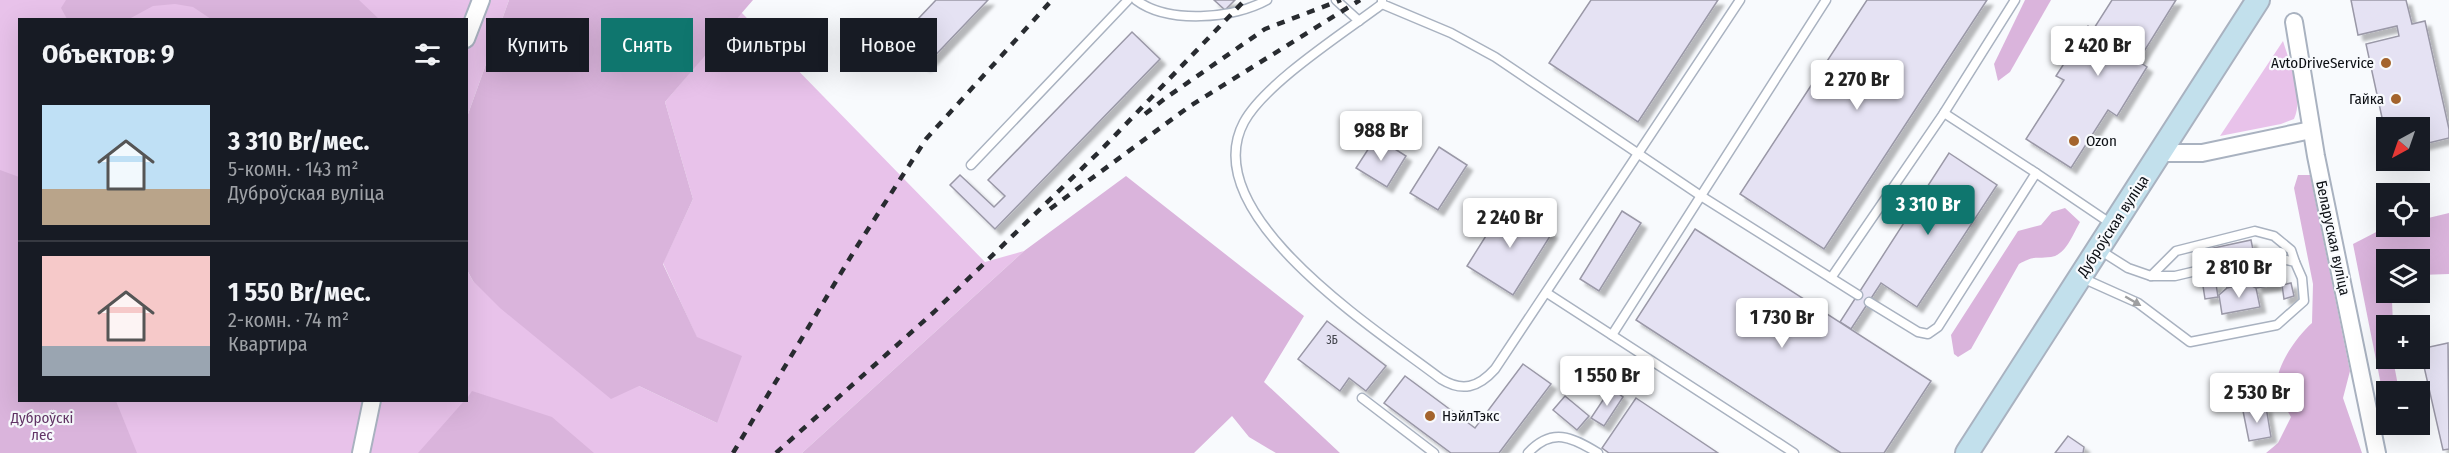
<!DOCTYPE html>
<html lang="ru">
<head>
<meta charset="utf-8">
<style>
	:root { --surface:#171b24; --page:#242831; --text:#f1f3f6; --muted:#9ea1a6; --line:#363941; --accent:#0f766e }
	body { margin:0; font-family:"Fira Sans Condensed",sans-serif; background:var(--page); color:var(--text); height:100vh; display:flex; flex-direction:column; font-size:22px; white-space:nowrap }
	* { box-sizing:border-box; margin:0 }
	p { font-size:20px; color:var(--muted) }
	.icon { flex:none; width:33px; height:33px; fill:none; stroke:currentColor; stroke-width:2; stroke-linecap:round; stroke-linejoin:round }
	.map { position:relative; flex:1; overflow:hidden }
	.drawer { position:absolute; left:18px; top:18px; width:450px; height:384px; display:flex; flex-direction:column; background:var(--surface); border-radius:0px; box-shadow:0 6px 24px #0002 }
	.drawer>* { flex:none }
	.guide { position:absolute; left:486px; top:18px; width:570px; height:54px; display:flex; gap:12px }
	.needle { width:39px; rotate:220deg }
	.buttons { position:absolute; left:2376px; top:117px; display:grid; gap:12px }
	.buttons a { display:grid; place-items:center; width:54px; height:54px; border-radius:0px; background:var(--surface); box-shadow:0 6px 24px #0002; font-size:30px }
	.price { position:absolute; translate:-50% -51px; padding:0 14px; border-radius:6px; background:#fff; color:#222; font-size:20px; line-height:39px; filter:drop-shadow(0 2px 3px #0008) }
	.price::after { content:''; position:absolute; left:50%; top:36px; width:18px; height:14px; margin-left:-9px; background:inherit; clip-path:polygon(0 0,100% 0,50% 100%) }
	.price.on { background:var(--accent); color:#fff }
	ul { padding:0; list-style:none }
	li { display:flex; align-items:center; gap:18px; height:150px; padding:0 24px }
	li+li { border-top:2px solid var(--line) }
	li span { display:grid; place-items:center; flex:none; width:168px; height:120px; border-radius:0px; color:#555 }
	li>.icon { margin-inline-start:auto }
	span .icon { width:72px; height:72px; fill:#fffc; stroke-width:1 }
	li b { font-size:26px }
	h2 { display:flex; justify-content:space-between; align-items:center; height:72px; padding:0 24px; font-size:26px }
	.pill { padding:0 21px; border-radius:0px; background:var(--surface); box-shadow:0 6px 24px #0002; font-size:21px; line-height:54px }
	.pill.on { background:var(--accent); color:#fff }
	.map>svg:first-child { display:block }
	.green { fill:#e8c2ea }
	.forest { fill:#dab4dc }
	.building { fill:#e5e2f3; stroke:#9a98a7; stroke-width:1.5; filter:url(#shadow) }
	.lines { fill:none; stroke-linecap:round; stroke-linejoin:round }
	.service-casing { stroke:#a9b2c0; stroke-width:11 }
	.minor-casing { stroke:#a9b2c0; stroke-width:20 }
	.secondary-casing { stroke:#a9b2c0; stroke-width:26 }
	.service { stroke:#fff; stroke-width:8 }
	.minor { stroke:#fff; stroke-width:16 }
	.secondary { stroke:#c2e0ec; stroke-width:22 }
	.rail { stroke:#282b30; stroke-width:4.5; stroke-dasharray:8 8; stroke-linecap:butt }
	.oneway { fill:#9e9fa1 }
	.poi-dot { fill:#a4642d; stroke:#f8fafd; stroke-width:2 }
	.labels { text-anchor:middle; stroke-width:4.5; stroke-linejoin:round; paint-order:stroke }
	.number-label { font-size:12px; fill:#42444c }
	.poi-label { font-size:15px; fill:#0c0f14; stroke:#f8fafd; text-anchor:end }
	.street-label { font-size:15px; fill:#0c0f14; stroke:#f8fafd }
	.park-label { font-size:15px; fill:#633567; stroke:#f8fafd }
</style>
</head>
<body>
<div class="map">
<svg width="2449" height="453" viewBox="0 0 2449 453">
	<defs>
		<filter id="shadow"><feDropShadow dx="5.5" dy="5.5" stdDeviation="1.5" flood-color="#0004"/></filter>
	</defs>
	<rect width="100%" height="100%" fill="#f8fafd"/>
	<g class="green">
		<polygon points="0,0 509,0 467,117 466,20 20,20 20,400 466,400 467,270 473,281 639,386 717,423 697,338 663,263 693,199 665,102 741,12 985,262 1024,251 802,453 0,453"/>
		<path d="M 2283,41 C 2290,64 2304,97 2294,119 L 2281,124 L 2220,136 Z"/>
	</g>
	<g class="forest">
		<polygon points="66,0 359,0 379,19 211,19 193,7 175,4 153,6 129,19 67,19 61,8"/>
		<polygon points="509,0 753,0 665,102 693,199 663,264 697,337 742,356 717,423 639,386 611,399 500,308 473,281 467,270 467,117"/>
		<polygon points="2025,0 2051,0 2010,72 1998,81 1994,64"/>
		<polygon points="0,170 19,177 20,400 116,401 137,453 0,453"/>
		<path d="M 2298,175 L 2310,175 L 2350,371 L 2343,398 L 2362,453 L 2266,453 L 2278,443 L 2291,417 C 2287,409 2279,399 2277,391 C 2273,369 2297,336 2312,323 L 2313,284 L 2294,188 Z"/>
		<polygon points="1126,176 1304,316 1264,382 1340,453 1276,453 1249,437 1232,416 1194,453 802,453 1024,251"/>
		<path d="M 2065,208 L 2080,222 C 2073,234 2066,255 2051,257 C 2035,259 2035,255 2019,264 L 1971,349 L 1958,357 L 1954,354 L 1951,335 L 2018,231 L 2041,225 L 2052,212 Z"/>
		<polygon points="2449,213 2449,274 2420,275 2420,260 2386,260 2386,292 2389,293 2392,301 2393,325 2386,326 2386,358 2393,359 2399,391 2386,392 2386,410 2353,244 2386,227 2420,226 2420,220"/>
		<polygon points="472,391 552,417 594,453 418,453 464,401 466,400"/>
	</g>
	<g class="building">
		<polygon points="936,0 988,0 925,66 898,40"/>
		<polygon points="1214,0 1235,0 1225,10"/>
		<polygon points="1591,0 1718,0 1638,122 1549,63"/>
		<polygon points="1867,0 1987,0 1824,249 1740,194"/>
		<polygon points="2112,0 2176,0 2138,61 2147,67 2117,116 2108,110 2071,168 2026,139 2064,80 2056,76 2088,26 2093,30"/>
		<polygon points="2351,0 2406,0 2412,24 2425,21 2449,129 2449,138 2420,145 2420,128 2386,128 2386,136 2366,44 2399,36 2397,26 2358,35"/>
		<polygon points="1132,32 1160,59 995,229 950,185 960,175 994,207 1005,196 988,180"/>
		<polygon points="1376,137 1406,156 1387,187 1356,168"/>
		<polygon points="1439,147 1467,165 1438,210 1410,193"/>
		<polygon points="1949,153 1997,185 1917,307 1881,283 1851,329 1840,322"/>
		<polygon points="1506,204 1552,233 1513,295 1467,266"/>
		<polygon points="1622,211 1641,223 1599,291 1580,279"/>
		<polygon points="1695,229 1931,381 1884,453 1841,453 1636,320"/>
		<polygon points="2251,240 2256,264 2242,267 2246,283 2227,288 2223,270 2209,273 2204,250"/>
		<polygon points="2279,273 2281,284 2257,288 2255,277"/>
		<polygon points="2246,283 2256,288 2260,307 2222,314 2219,295 2227,288"/>
		<polygon points="2291,283 2294,296 2284,299 2282,285"/>
		<polygon points="2216,284 2218,297 2205,299 2203,286"/>
		<polygon points="1327,321 1386,366 1366,391 1349,378 1340,391 1298,359"/>
		<polygon points="2448,343 2449,449 2443,450 2420,349"/>
		<polygon points="1523,364 1551,384 1499,453 1451,453 1384,403 1405,376 1475,428"/>
		<polygon points="1611,388 1623,397 1604,426 1591,418"/>
		<polygon points="1565,396 1589,416 1577,430 1553,410"/>
		<polygon points="1636,398 1718,453 1609,453 1602,448"/>
		<polygon points="2266,407 2271,437 2249,441 2243,411"/>
		<polygon points="2068,436 2084,447 2083,453 2055,453"/>
	</g>
	<g class="lines">
		<defs>
			<g id="service">
				<path d="M 1136,0 C 1168,24 1233,19 1267,0"/>
				<polyline points="1336,0 1359,21"/>
				<polyline points="1382,0 1382,4 1451,33 1495,57 1701,196 1858,295"/>
				<path d="M 1382,4 C 1345,32 1265,83 1244,122 C 1194,215 1380,332 1441,379 C 1462,392 1478,388 1495,369 L 1740,0"/>
				<polyline points="971,165 1128,0"/>
				<polyline points="2036,173 2113,225"/>
				<polyline points="2151,276 2176,251 2255,231 2274,236 2291,250 2295,262"/>
				<polyline points="2080,277 2138,303 2190,342 2277,325 2304,301 2302,278 2295,262 2264,255 2175,276 2151,276 2128,268 2098,249"/>
				<polyline points="1831,278 1944,113 2015,0"/>
				<polyline points="1547,293 1794,453"/>
				<polyline points="1869,302 1918,332 1928,334 1938,327 2036,173 1944,113"/>
				<polyline points="1612,335 1826,0"/>
				<polyline points="1362,398 1434,453"/>
				<path d="M 1528,453 C 1552,427 1572,437 1598,453"/>
			</g>
			<g id="minor">
				<polyline points="2294,22 2316,156 2377,453"/>
				<polyline points="466,39 481,0"/>
				<polyline points="2160,153 2202,153 2311,130"/>
				<polyline points="361,453 372,400"/>
			</g>
			<polyline id="secondary" points="1967,453 2258,0"/>
		</defs>
		<use href="#service" class="service-casing"/>
		<use href="#minor" class="minor-casing"/>
		<use href="#secondary" class="secondary-casing"/>
		<use href="#service" class="service"/>
		<use href="#minor" class="minor"/>
		<use href="#secondary" class="secondary"/>
		<g class="rail">
			<polyline points="1145,114 1167,97 1265,29 1341,0"/>
			<polyline points="1050,209 1190,106 1360,0"/>
			<polyline points="733,453 856,248 926,139 1052,0"/>
			<polyline points="776,453 934,312 1101,150 1245,0"/>
		</g>
	</g>
	<defs><path id="oneway-solid" d="M-6-.8H1V-3.2L6.5 0L1 3.2V.8H-6Z" transform="scale(1.5)"/></defs>
	<use class="oneway" href="#oneway-solid" transform="translate(2133 301) rotate(30)"/>
	<g class="poi-dot">
		<circle cx="2386" cy="63" r="6"/>
		<circle cx="2396" cy="99" r="6"/>
		<circle cx="2074" cy="141" r="6"/>
		<circle cx="1430" cy="416" r="6"/>
	</g>
	<g class="labels">
		<g class="number-label">
			<text x="1332" y="344">3Б</text>
		</g>
		<g class="poi-label">
			<text x="2374" y="68">AvtoDriveService</text>
			<text x="2384" y="104">Гайка</text>
			<text x="2086" y="146" text-anchor="start">Ozon</text>
			<text x="1442" y="421" text-anchor="start">НэйлТэкс</text>
		</g>
		<g class="street-label">
			<text transform="translate(2113 226) rotate(-57)" y="5">Дуброўская вуліца</text>
			<text transform="translate(2333 238) rotate(78)" y="5">Беларуская вуліца</text>
		</g>
		<g class="park-label">
			<text x="42" y="423">Дуброўскі<tspan x="42" dy="17">лес</tspan></text>
		</g>
	</g>
</svg>
<div class="buttons">
<a><svg class="needle" viewBox="-14 -14 28 28"><path d="M0-13l5 13h-10z" fill="#e53935"/><path d="M0 13l5-13h-10z" fill="#9ea1a6"/></svg></a>
<a><svg class="icon" aria-label="locate" viewBox="0 0 24 24"><circle cx="12" cy="12" r="6"/><path d="M12 2v4M12 18v4M2 12h4M18 12h4"/></svg></a>
<a><svg class="icon" aria-label="layers" viewBox="0 0 24 24"><path d="M12 4l9 5-9 5-9-5zM3 14l9 5 9-5"/></svg></a>
<a>+</a>
<a>−</a>
</div>
<b class="price" style="left:2098px;top:77px">2 420 Br</b>
<b class="price" style="left:1857px;top:111px">2 270 Br</b>
<b class="price" style="left:1381px;top:162px">988 Br</b>
<b class="price on" style="left:1928px;top:236px">3 310 Br</b>
<b class="price" style="left:1510px;top:249px">2 240 Br</b>
<b class="price" style="left:2239px;top:299px">2 810 Br</b>
<b class="price" style="left:1782px;top:349px">1 730 Br</b>
<b class="price" style="left:1607px;top:407px">1 550 Br</b>
<b class="price" style="left:2257px;top:424px">2 530 Br</b>
<div class="guide">
<a class="pill">Купить</a>
<a class="pill on">Снять</a>
<a class="pill">Фильтры</a>
<a class="pill">Новое</a>
</div>
<section class="drawer">
<h2>Объектов: 9<svg class="icon" aria-label="filters" viewBox="0 0 24 24"><path d="M4 7h16M4 17h16"/><circle cx="9" cy="7" r="2"/><circle cx="15" cy="17" r="2"/></svg></h2>
<ul>
<li><span style="background:linear-gradient(#bfe0f5 70%,#b9a48a 0)"><svg class="icon" aria-label="home" viewBox="0 0 24 24"><path d="M3 11l9-7 9 7M6 9v11h12V9"/></svg></span><div><b>3 310 Br/мес.</b><p>5-комн. · 143 m²</p><p>Дуброўская вуліца</p></div></li>
<li><span style="background:linear-gradient(#f6c9c9 75%,#9aa5b1 0)"><svg class="icon" aria-label="home" viewBox="0 0 24 24"><path d="M3 11l9-7 9 7M6 9v11h12V9"/></svg></span><div><b>1 550 Br/мес.</b><p>2-комн. · 74 m²</p><p>Квартира</p></div></li>
</ul>
</section>
</div>
</body>
</html>
